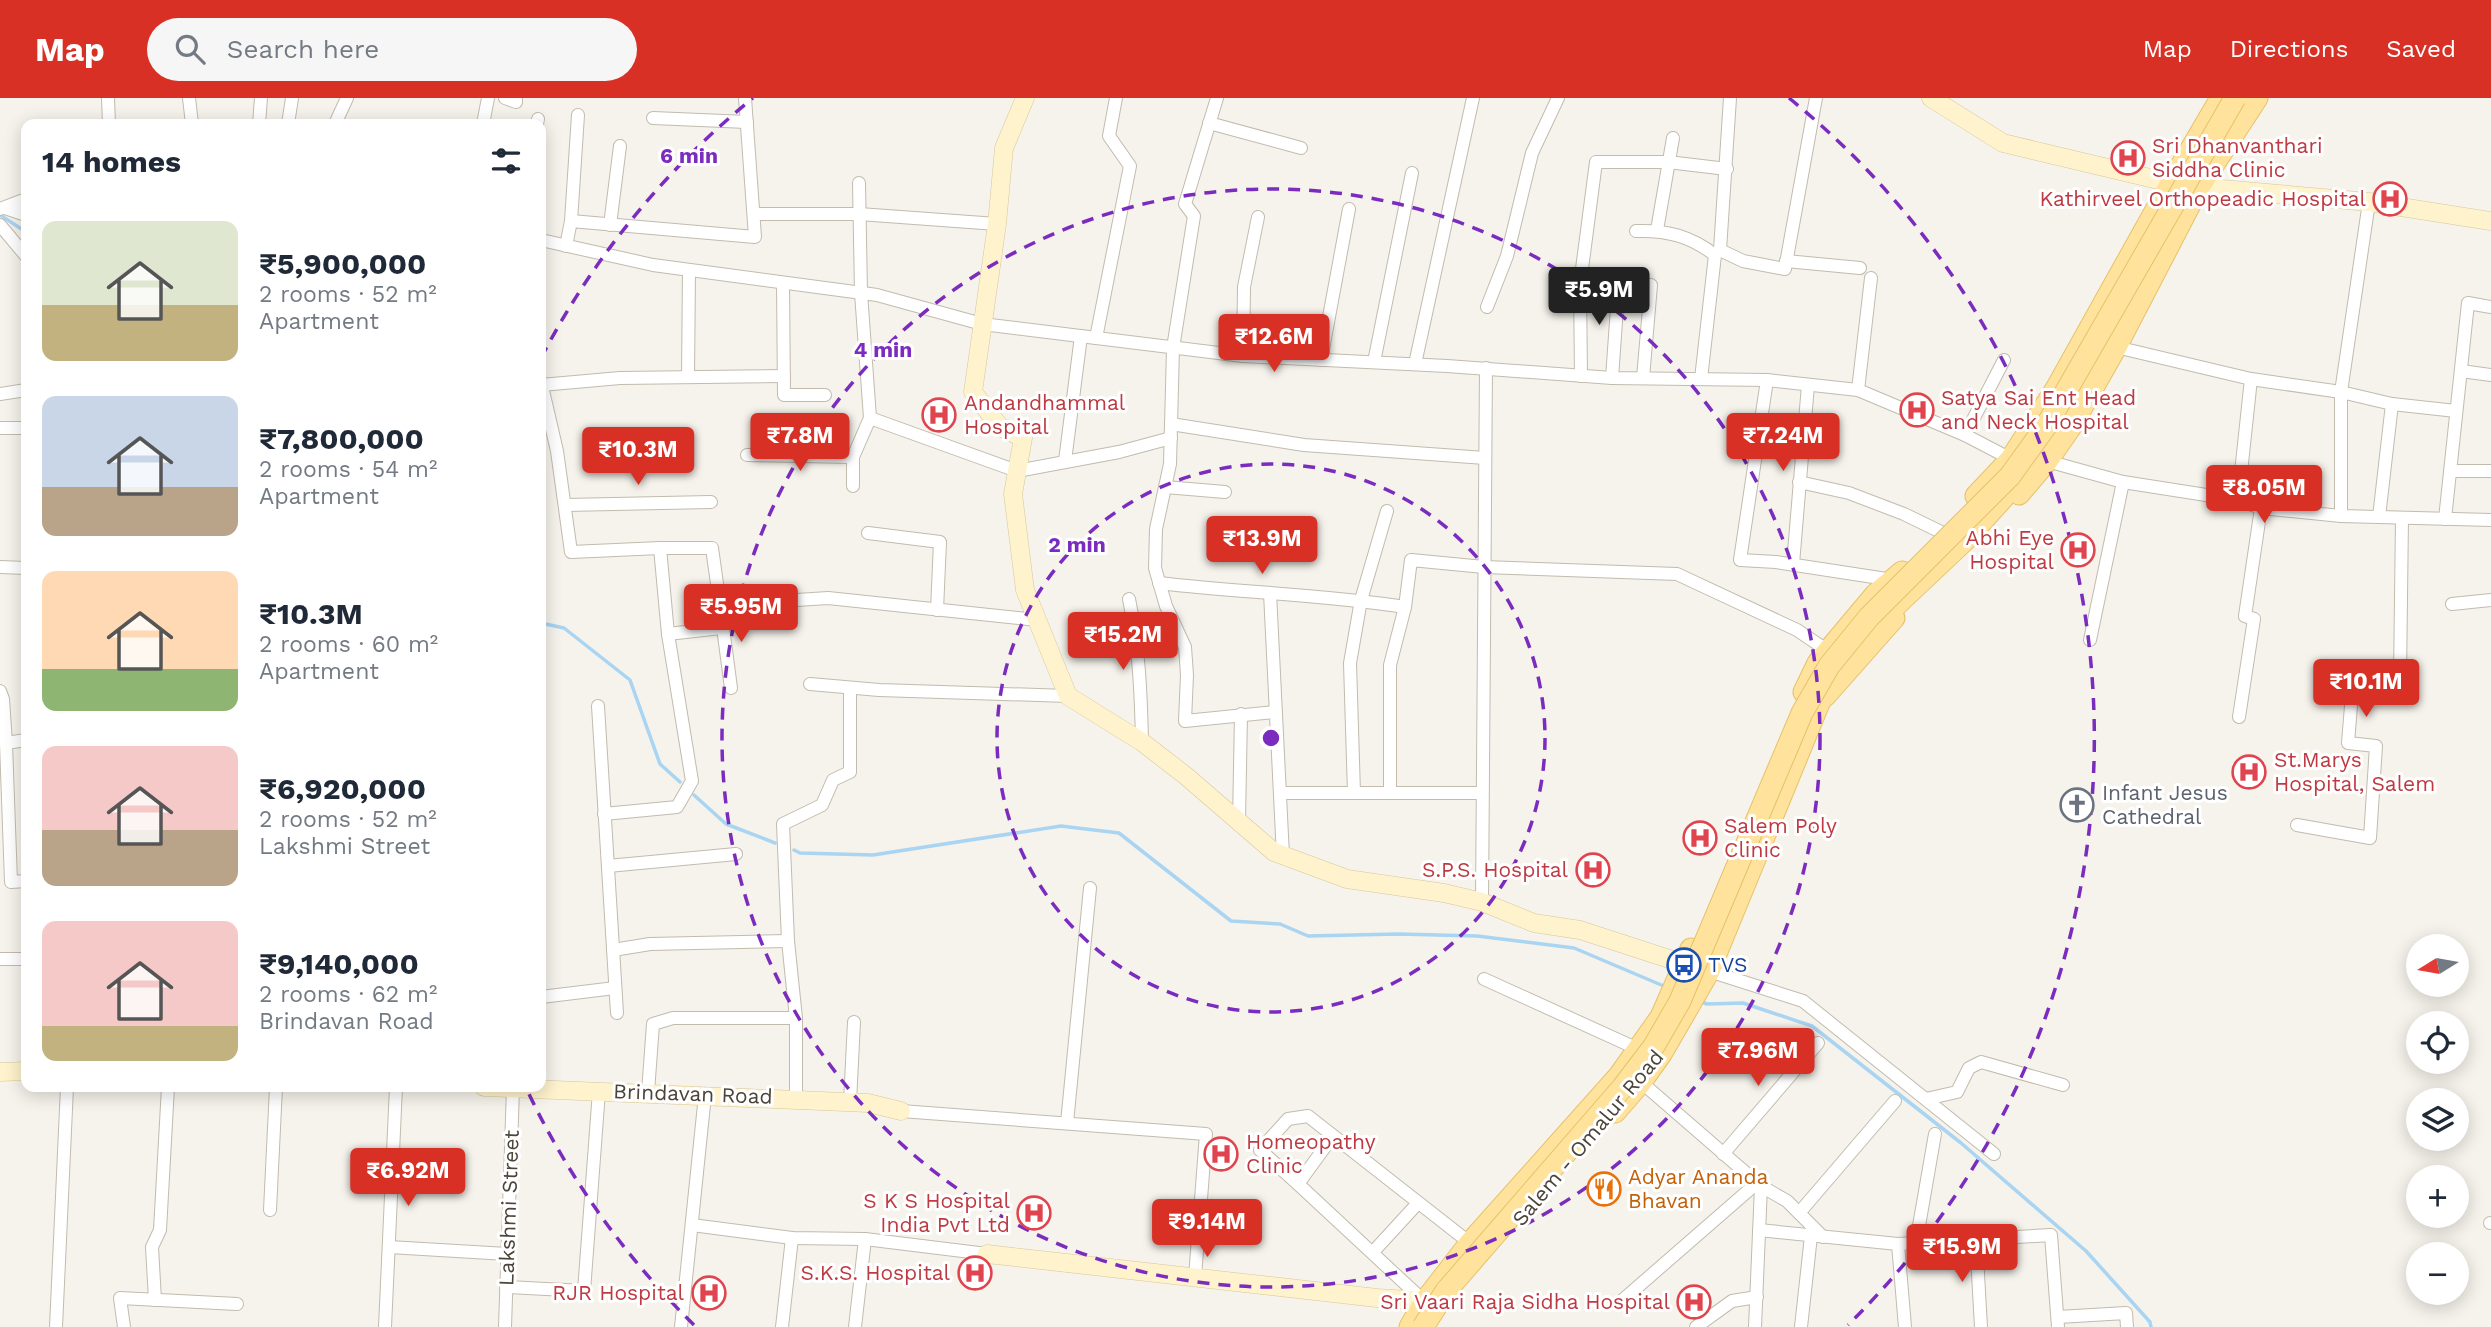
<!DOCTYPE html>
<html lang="en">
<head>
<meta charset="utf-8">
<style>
	:root { --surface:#fff; --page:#f6f6f7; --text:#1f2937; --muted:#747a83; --accent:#d93025 }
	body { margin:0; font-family:"Work Sans",sans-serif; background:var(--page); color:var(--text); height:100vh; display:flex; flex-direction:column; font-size:26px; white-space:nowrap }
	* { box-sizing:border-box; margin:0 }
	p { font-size:23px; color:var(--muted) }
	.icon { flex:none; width:38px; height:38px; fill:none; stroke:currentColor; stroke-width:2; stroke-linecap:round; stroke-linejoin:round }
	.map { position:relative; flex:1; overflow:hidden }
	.side { position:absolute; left:21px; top:21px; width:525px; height:973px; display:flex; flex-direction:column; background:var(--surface); border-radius:14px; box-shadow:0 4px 18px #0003 }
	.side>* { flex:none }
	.needle { width:46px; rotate:259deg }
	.buttons { position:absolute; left:2406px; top:836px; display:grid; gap:14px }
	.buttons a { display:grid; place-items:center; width:63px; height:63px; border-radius:50%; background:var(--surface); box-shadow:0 4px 18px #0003; font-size:35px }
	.price { position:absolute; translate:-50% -60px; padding:0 16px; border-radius:7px; background:var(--accent); color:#fff; font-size:23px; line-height:46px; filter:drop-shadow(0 2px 4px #0008) }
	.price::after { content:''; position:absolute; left:50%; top:42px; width:21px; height:16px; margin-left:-10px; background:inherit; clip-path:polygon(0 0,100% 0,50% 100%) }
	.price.active { background:#222; color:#fff }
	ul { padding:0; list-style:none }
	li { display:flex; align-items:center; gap:21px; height:175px; padding:0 21px }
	li span { display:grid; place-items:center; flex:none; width:196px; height:140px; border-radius:14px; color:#555 }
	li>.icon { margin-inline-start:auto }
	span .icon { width:84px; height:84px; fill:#fffc; stroke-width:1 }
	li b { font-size:30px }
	h2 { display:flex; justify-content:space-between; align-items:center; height:84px; padding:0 21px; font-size:30px }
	header { display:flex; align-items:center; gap:42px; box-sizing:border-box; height:98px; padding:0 35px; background:var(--accent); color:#fff }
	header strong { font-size:33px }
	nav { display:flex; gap:38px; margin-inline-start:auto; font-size:24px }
	.search { width:490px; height:63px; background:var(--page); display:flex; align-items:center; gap:18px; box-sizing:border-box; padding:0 24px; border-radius:38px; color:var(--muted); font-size:26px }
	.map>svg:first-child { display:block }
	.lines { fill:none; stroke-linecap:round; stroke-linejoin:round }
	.stream { stroke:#a9d4f2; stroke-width:3.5 }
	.street-casing { stroke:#c2bbae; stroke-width:14 }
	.secondary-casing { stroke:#d6c79b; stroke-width:19 }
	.primary-casing { stroke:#e6c16a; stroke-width:23 }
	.street { stroke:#fff; stroke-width:12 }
	.secondary { stroke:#fff3cd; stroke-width:18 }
	.primary { stroke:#ffe39c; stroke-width:21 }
	.primary-bridge-casing { stroke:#e6c16a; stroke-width:23; stroke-linecap:butt }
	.primary-bridge { stroke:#ffe39c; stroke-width:21 }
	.ring { fill:none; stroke:#7b2cbf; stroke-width:3.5; stroke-dasharray:12 9 }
	.labels { text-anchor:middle; stroke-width:6; stroke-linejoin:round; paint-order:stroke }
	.health-label { font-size:21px; fill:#be3a42; stroke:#fff; text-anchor:end }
	.worship-label { font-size:21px; fill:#5b616d; stroke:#fff; text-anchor:start }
	.transit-label { font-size:21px; fill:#164399; stroke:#fff; text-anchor:start }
	.street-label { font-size:21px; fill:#4b4439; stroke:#fff }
	.food-label { font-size:21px; fill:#c56008; stroke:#fff; text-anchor:start }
	.centre { fill:#7b2cbf; stroke:#fff; stroke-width:3.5 }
	.ring-label { font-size:21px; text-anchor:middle; font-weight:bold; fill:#7b2cbf; stroke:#fff; stroke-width:6; stroke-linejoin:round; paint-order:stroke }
</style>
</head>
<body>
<header>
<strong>Map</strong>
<div class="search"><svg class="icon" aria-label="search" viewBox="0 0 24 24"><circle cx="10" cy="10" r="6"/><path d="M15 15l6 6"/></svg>Search here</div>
<nav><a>Map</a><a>Directions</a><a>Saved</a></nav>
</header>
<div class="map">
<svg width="2491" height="1229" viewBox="0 0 2491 1229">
	<rect width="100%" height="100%" fill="#f6f3ec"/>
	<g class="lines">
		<g class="stream">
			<polyline points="0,117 26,134"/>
			<polyline points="541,525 564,530 630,582 660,666 680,684"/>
			<polyline points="694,697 726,726 775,745"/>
			<polyline points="794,752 800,755 873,757 1061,728 1119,735 1231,823 1280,826 1308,838 1398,836 1477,838 1574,850 1666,889"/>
			<polyline points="1699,903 1707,906 1743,905 1812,928 1961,1045 2086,1153 2150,1224 2151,1229"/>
		</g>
		<defs>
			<g id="street">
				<polyline points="108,0 109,26"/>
				<polyline points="189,0 192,26"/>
				<polyline points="505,0 516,4 516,0"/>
				<polyline points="1217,0 1185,106 1194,118 1173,250 1170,366 1156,431 1155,470 1166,508 1185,549 1187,577 1185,623 1275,614"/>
				<polyline points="653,20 747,24"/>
				<polyline points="1209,25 1301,50"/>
				<polyline points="259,26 261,0"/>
				<polyline points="288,26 292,0"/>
				<polyline points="335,26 347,0"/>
				<polyline points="483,26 488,0"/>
				<polyline points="537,26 538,21"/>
				<polyline points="859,85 861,195 870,320 1017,373 1119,354 1171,340"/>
				<polyline points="5,110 26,117"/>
				<polyline points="0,111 26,101"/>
				<polyline points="754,116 859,116 997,126"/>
				<polyline points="571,123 578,17"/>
				<polyline points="0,127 26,158"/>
				<polyline points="610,127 620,48"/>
				<polyline points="1657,132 1673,40"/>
				<path d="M 1636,133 C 1667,132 1690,138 1715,157"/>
				<polyline points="541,142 653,167 877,197 982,226 1243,258 1447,268 1612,280 1767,282 1858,292 1965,337 2011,361"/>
				<polyline points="566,148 571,123 755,139 745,0"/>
				<polyline points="1720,152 1743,163 1785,171 1816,0"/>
				<polyline points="1786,163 1860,170"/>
				<polyline points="783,185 784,297 825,297"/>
				<polyline points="1487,209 1507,158 1532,55 1558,0"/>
				<polyline points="1096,240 1130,68 1109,38 1116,0"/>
				<polyline points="2116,249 2251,281 2341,294 2392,306 2456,313"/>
				<polyline points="1243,258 1244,189 1258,119"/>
				<polyline points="1321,262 1349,111"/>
				<polyline points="1374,264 1412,75"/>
				<polyline points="1415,266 1473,0"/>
				<polyline points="2461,273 2491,277"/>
				<polyline points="1581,278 1580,186 1596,64 1668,64 1727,71"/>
				<polyline points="688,279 689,172"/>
				<polyline points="1612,280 1619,181"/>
				<polyline points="1643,280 1651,187"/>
				<polyline points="1701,281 1715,157 1720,152 1730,0"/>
				<polyline points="1767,282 1740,462 1776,464 1893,482"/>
				<polyline points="541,284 557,353 571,454 660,450 712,450 720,507 828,500 1037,522"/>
				<polyline points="541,287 620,280 784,278"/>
				<polyline points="1858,292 1871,180"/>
				<polyline points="0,296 26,292"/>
				<polyline points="1171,326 1304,347 1485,360"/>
				<polyline points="0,330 26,330"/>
				<polyline points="1965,337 2004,262"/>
				<polyline points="747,357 853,359"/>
				<polyline points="1065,363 1081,238"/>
				<polyline points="2047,363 2123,384 2238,402 2261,410 2341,418 2491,422"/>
				<polyline points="2450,373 2491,373"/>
				<polyline points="1799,384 1849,395 1904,416 1941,434"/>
				<polyline points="853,388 853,359 870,320"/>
				<polyline points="1165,389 1225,394"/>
				<polyline points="2238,402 2251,281"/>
				<polyline points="565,407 711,404"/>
				<polyline points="2341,418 2341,294 2369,104"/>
				<polyline points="2379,419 2392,306"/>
				<polyline points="2445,421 2468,205 2491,209"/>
				<polyline points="868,435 940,444 937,512"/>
				<polyline points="1793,466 1808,287"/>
				<polyline points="0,469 26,470"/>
				<path d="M 1159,485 C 1241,495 1324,496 1405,509"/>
				<polyline points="1270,495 1283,758"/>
				<path d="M 1129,501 C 1139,549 1141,596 1142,644"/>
				<polyline points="2452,506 2491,502"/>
				<polyline points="720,507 731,590"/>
				<polyline points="668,536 721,530"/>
				<polyline points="2090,542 2123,384"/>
				<polyline points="810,586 879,592 1068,598"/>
				<polyline points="0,593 3,601 6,645 11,784 26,783"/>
				<polyline points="598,608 617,915"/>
				<polyline points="2239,619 2254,521 2245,518 2261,410"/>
				<polyline points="6,645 26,642"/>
				<polyline points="1280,695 1482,695"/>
				<polyline points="1354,695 1350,565 1361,502 1387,413"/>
				<polyline points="1390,695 1390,567 1405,509 1411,462 1484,469 1677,476 1797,532 1828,553"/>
				<polyline points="604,716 677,709 692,683 668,536 660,450"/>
				<polyline points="1239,723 1241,616"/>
				<polyline points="2297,727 2370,740 2376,648 2348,645 2353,583 2400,581 2402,420"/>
				<polyline points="608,768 736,756"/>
				<polyline points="1482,804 1486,270"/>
				<polyline points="613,852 650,846 788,843"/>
				<polyline points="0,861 26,861"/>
				<polyline points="1709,873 1803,903 1994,1056"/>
				<polyline points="1484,881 1638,951"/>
				<polyline points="541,899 615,890"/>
				<polyline points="1641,984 1761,1088 1755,1229"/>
				<polyline points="648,994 653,926 673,920 796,920"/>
				<polyline points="796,1001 796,920 788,843 783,726 822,707 833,682 850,674 850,590"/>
				<polyline points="1926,1001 1957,994 1969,970 1981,964 2063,987"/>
				<polyline points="850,1004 854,924"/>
				<polyline points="901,1013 1206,1036 1195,1179"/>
				<polyline points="1067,1025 1090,790"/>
				<polyline points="1333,1038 1298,1086 1426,1205"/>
				<polyline points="1723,1056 1818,945"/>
				<polyline points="1298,1086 1260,1052 1288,1021 1308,1018 1470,1145"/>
				<polyline points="1761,1088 1787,1103 1823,1139"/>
				<polyline points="270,1112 276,989"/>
				<polyline points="1799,1115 1895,1003"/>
				<polyline points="2490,1125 2491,1125"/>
				<polyline points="692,1127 792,1140 865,1141 987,1156"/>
				<polyline points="1759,1132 1898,1146"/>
				<polyline points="1976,1141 1981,1229"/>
				<polyline points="1916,1145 1935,1036"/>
				<polyline points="389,1149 507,1156"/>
				<polyline points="1373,1154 1418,1105"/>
				<polyline points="506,1189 584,1193 599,993"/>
				<polyline points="155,1202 152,1149 160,1132 168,989"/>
				<polyline points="1618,1206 1757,1085"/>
				<polyline points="2058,1219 2126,1215 2127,1229"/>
				<polyline points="56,1229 67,989"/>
				<polyline points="124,1229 120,1200 237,1206"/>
				<polyline points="385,1229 396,989"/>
				<polyline points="505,1229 513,990"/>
				<polyline points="681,1229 705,997"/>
				<polyline points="782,1229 792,1140"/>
				<polyline points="855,1229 865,1141"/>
				<polyline points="1696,1229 1732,1203 1757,1199"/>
				<polyline points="1801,1229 1811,1138"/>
				<polyline points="1905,1229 1898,1146 2051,1137 2058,1229"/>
			</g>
			<g id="secondary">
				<polyline points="1025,0 1004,50 997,126 973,294 1000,329 1023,340 1013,396 1025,492 1068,598 1142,644 1186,678 1274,754 1347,781 1444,795 1482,804 1534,825 1580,832 1697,870"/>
				<polyline points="1931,0 2003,45 2171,85 2199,89 2369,104 2491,123"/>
				<polyline points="0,974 26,973"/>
				<polyline points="484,989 868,1005 901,1013"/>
				<polyline points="987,1156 1377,1200 1425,1203"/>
			</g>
			<g id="primary">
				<polyline points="2019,396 2047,363 2070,330 2116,249 2199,89 2257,0"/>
				<polyline points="1976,398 2011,361 2056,291 2171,85 2221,0"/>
				<polyline points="1875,527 1964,443 2022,379"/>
				<polyline points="1804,594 1818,565 1876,496 1902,474"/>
				<polyline points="1825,598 1894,520"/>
				<polyline points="1615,1014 1641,984 1661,956 1709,873 1819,605 1830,586"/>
				<polyline points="1410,1229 1425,1203 1470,1145 1619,978 1661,919 1691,851"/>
			</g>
		</defs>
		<use href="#street" class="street-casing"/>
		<use href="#secondary" class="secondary-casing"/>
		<use href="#primary" class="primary-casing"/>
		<use href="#street" class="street"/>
		<use href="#secondary" class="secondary"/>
		<use href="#primary" class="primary"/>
		<defs>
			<polyline id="primary-bridge" points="1423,1229 1446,1193 1622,990 1654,948 1680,903 1802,615 1829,568 1869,519 2010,378 2046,328 2235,0"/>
		</defs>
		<use href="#primary-bridge" class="primary-bridge-casing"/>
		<use href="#primary-bridge" class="primary-bridge"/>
	</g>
	<g class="ring">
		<circle cx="1271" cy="640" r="274"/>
		<circle cx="1271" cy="640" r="549"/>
		<path d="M694 1227A823 823 0 0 1 528 994M541 260A823 823 0 0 1 753 0M1789 0A823 823 0 0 1 1848 1227"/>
	</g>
	<defs>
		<symbol id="hospital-ring" viewBox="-11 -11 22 22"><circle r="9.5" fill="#fff" stroke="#e0444e" stroke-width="1.5"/><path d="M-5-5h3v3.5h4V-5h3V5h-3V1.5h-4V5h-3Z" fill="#e0444e"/></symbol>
		<symbol id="church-ring" viewBox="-11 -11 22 22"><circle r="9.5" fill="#fff" stroke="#6b7280" stroke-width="1.5"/><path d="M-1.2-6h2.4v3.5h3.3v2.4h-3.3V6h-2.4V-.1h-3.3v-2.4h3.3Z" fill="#6b7280"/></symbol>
		<symbol id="bus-ring" viewBox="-11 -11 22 22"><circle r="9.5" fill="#fff" stroke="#1a4fb4" stroke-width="1.5"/><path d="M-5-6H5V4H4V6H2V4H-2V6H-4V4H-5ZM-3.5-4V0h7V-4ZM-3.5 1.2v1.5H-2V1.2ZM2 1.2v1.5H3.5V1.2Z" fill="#1a4fb4"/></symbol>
		<symbol id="restaurant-ring" viewBox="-11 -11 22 22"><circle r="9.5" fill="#fff" stroke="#e8710a" stroke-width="1.5"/><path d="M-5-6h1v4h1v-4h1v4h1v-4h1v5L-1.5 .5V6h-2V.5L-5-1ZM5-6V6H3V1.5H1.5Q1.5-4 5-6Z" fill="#e8710a"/></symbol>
	</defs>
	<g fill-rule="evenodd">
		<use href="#hospital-ring" x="2109" y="41" width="38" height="38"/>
		<use href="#hospital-ring" x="2371" y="82" width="38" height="38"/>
		<use href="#hospital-ring" x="1898" y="293" width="38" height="38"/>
		<use href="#hospital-ring" x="920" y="298" width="38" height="38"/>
		<use href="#hospital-ring" x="2059" y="433" width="38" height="38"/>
		<use href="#hospital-ring" x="2230" y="655" width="38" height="38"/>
		<use href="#church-ring" x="2058" y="688" width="38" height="38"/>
		<use href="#hospital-ring" x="1681" y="721" width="38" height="38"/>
		<use href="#hospital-ring" x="1574" y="753" width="38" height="38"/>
		<use href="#bus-ring" x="1665" y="848" width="38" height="38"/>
		<use href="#hospital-ring" x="1202" y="1037" width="38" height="38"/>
		<use href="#restaurant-ring" x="1585" y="1072" width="38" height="38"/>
		<use href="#hospital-ring" x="1015" y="1096" width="38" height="38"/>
		<use href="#hospital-ring" x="956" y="1156" width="38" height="38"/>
		<use href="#hospital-ring" x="690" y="1176" width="38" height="38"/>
		<use href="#hospital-ring" x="1675" y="1185" width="38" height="38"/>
	</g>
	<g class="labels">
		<g class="health-label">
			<text x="2152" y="55" text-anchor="start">Sri Dhanvanthari<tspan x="2152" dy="24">Siddha Clinic</tspan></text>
			<text x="2366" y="108">Kathirveel Orthopeadic Hospital</text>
			<text x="1941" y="307" text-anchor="start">Satya Sai Ent Head<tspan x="1941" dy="24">and Neck Hospital</tspan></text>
			<text x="964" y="312" text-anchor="start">Andandhammal<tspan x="964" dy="24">Hospital</tspan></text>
			<text x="2054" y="447">Abhi Eye<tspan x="2054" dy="24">Hospital</tspan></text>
			<text x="2274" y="669" text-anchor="start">St.Marys<tspan x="2274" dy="24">Hospital, Salem</tspan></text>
			<text x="1724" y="735" text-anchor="start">Salem Poly<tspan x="1724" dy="24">Clinic</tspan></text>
			<text x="1568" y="779">S.P.S. Hospital</text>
			<text x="1246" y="1051" text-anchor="start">Homeopathy<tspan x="1246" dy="24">Clinic</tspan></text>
			<text x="1010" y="1110">S K S Hospital<tspan x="1010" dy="24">India Pvt Ltd</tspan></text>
			<text x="950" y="1182">S.K.S. Hospital</text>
			<text x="684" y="1202">RJR Hospital</text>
			<text x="1670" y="1211">Sri Vaari Raja Sidha Hospital</text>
		</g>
		<g class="worship-label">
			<text x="2102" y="702">Infant Jesus<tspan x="2102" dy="24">Cathedral</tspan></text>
		</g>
		<g class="transit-label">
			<text x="1708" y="874">TVS</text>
		</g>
		<g class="street-label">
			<text transform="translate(693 996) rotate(2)" y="7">Brindavan Road</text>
			<text transform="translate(1588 1040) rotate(-50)" y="7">Salem - Omalur Road</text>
			<text transform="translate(509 1110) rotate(-88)" y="7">Lakshmi Street</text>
		</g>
		<g class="food-label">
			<text x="1628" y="1086">Adyar Ananda<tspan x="1628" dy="24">Bhavan</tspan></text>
		</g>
	</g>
	<circle cx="1271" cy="640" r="10" class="centre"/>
	<g class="ring-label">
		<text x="689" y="65">6 min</text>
		<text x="883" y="259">4 min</text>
		<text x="1077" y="454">2 min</text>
	</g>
</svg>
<div class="buttons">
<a><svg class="needle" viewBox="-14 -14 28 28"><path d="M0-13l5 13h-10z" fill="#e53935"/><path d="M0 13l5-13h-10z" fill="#747a83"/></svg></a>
<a><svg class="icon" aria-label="locate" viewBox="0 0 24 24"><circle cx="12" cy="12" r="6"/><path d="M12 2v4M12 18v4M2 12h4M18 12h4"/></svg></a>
<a><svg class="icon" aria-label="layers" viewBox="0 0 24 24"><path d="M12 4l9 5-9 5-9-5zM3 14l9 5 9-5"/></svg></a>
<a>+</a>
<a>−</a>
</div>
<b class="price active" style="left:1599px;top:229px">₹5.9M</b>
<b class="price" style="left:1274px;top:276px">₹12.6M</b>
<b class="price" style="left:800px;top:375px">₹7.8M</b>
<b class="price" style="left:1783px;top:375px">₹7.24M</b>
<b class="price" style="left:638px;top:389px">₹10.3M</b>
<b class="price" style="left:2264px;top:427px">₹8.05M</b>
<b class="price" style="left:1262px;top:478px">₹13.9M</b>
<b class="price" style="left:741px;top:546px">₹5.95M</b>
<b class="price" style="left:1123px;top:574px">₹15.2M</b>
<b class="price" style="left:2366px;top:621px">₹10.1M</b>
<b class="price" style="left:1758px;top:990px">₹7.96M</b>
<b class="price" style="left:408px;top:1110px">₹6.92M</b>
<b class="price" style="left:1207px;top:1161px">₹9.14M</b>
<b class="price" style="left:1962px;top:1186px">₹15.9M</b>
<section class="side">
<h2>14 homes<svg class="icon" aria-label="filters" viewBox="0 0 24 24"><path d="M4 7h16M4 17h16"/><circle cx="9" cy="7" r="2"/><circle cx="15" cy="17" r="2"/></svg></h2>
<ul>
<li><span style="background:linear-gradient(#dfe7d0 60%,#c2b280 0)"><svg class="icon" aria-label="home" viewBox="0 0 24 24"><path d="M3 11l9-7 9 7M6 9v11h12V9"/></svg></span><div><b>₹5,900,000</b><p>2 rooms · 52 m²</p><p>Apartment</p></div></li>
<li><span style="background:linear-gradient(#c9d6e8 65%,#b9a48a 0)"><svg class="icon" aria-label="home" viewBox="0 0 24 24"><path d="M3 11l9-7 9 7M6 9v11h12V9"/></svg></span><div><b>₹7,800,000</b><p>2 rooms · 54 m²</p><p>Apartment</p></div></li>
<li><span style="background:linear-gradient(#ffd9b3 70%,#8fb573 0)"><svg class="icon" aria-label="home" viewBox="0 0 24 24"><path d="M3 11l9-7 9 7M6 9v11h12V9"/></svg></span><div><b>₹10.3M</b><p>2 rooms · 60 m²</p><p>Apartment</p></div></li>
<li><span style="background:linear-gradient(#f6c9c9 60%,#b9a48a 0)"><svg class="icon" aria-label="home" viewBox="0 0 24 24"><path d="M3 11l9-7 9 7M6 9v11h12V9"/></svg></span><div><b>₹6,920,000</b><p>2 rooms · 52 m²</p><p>Lakshmi Street</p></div></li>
<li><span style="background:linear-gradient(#f6c9c9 75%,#c2b280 0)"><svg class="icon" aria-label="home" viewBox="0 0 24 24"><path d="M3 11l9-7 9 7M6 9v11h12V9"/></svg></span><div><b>₹9,140,000</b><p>2 rooms · 62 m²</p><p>Brindavan Road</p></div></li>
</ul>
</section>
</div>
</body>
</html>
